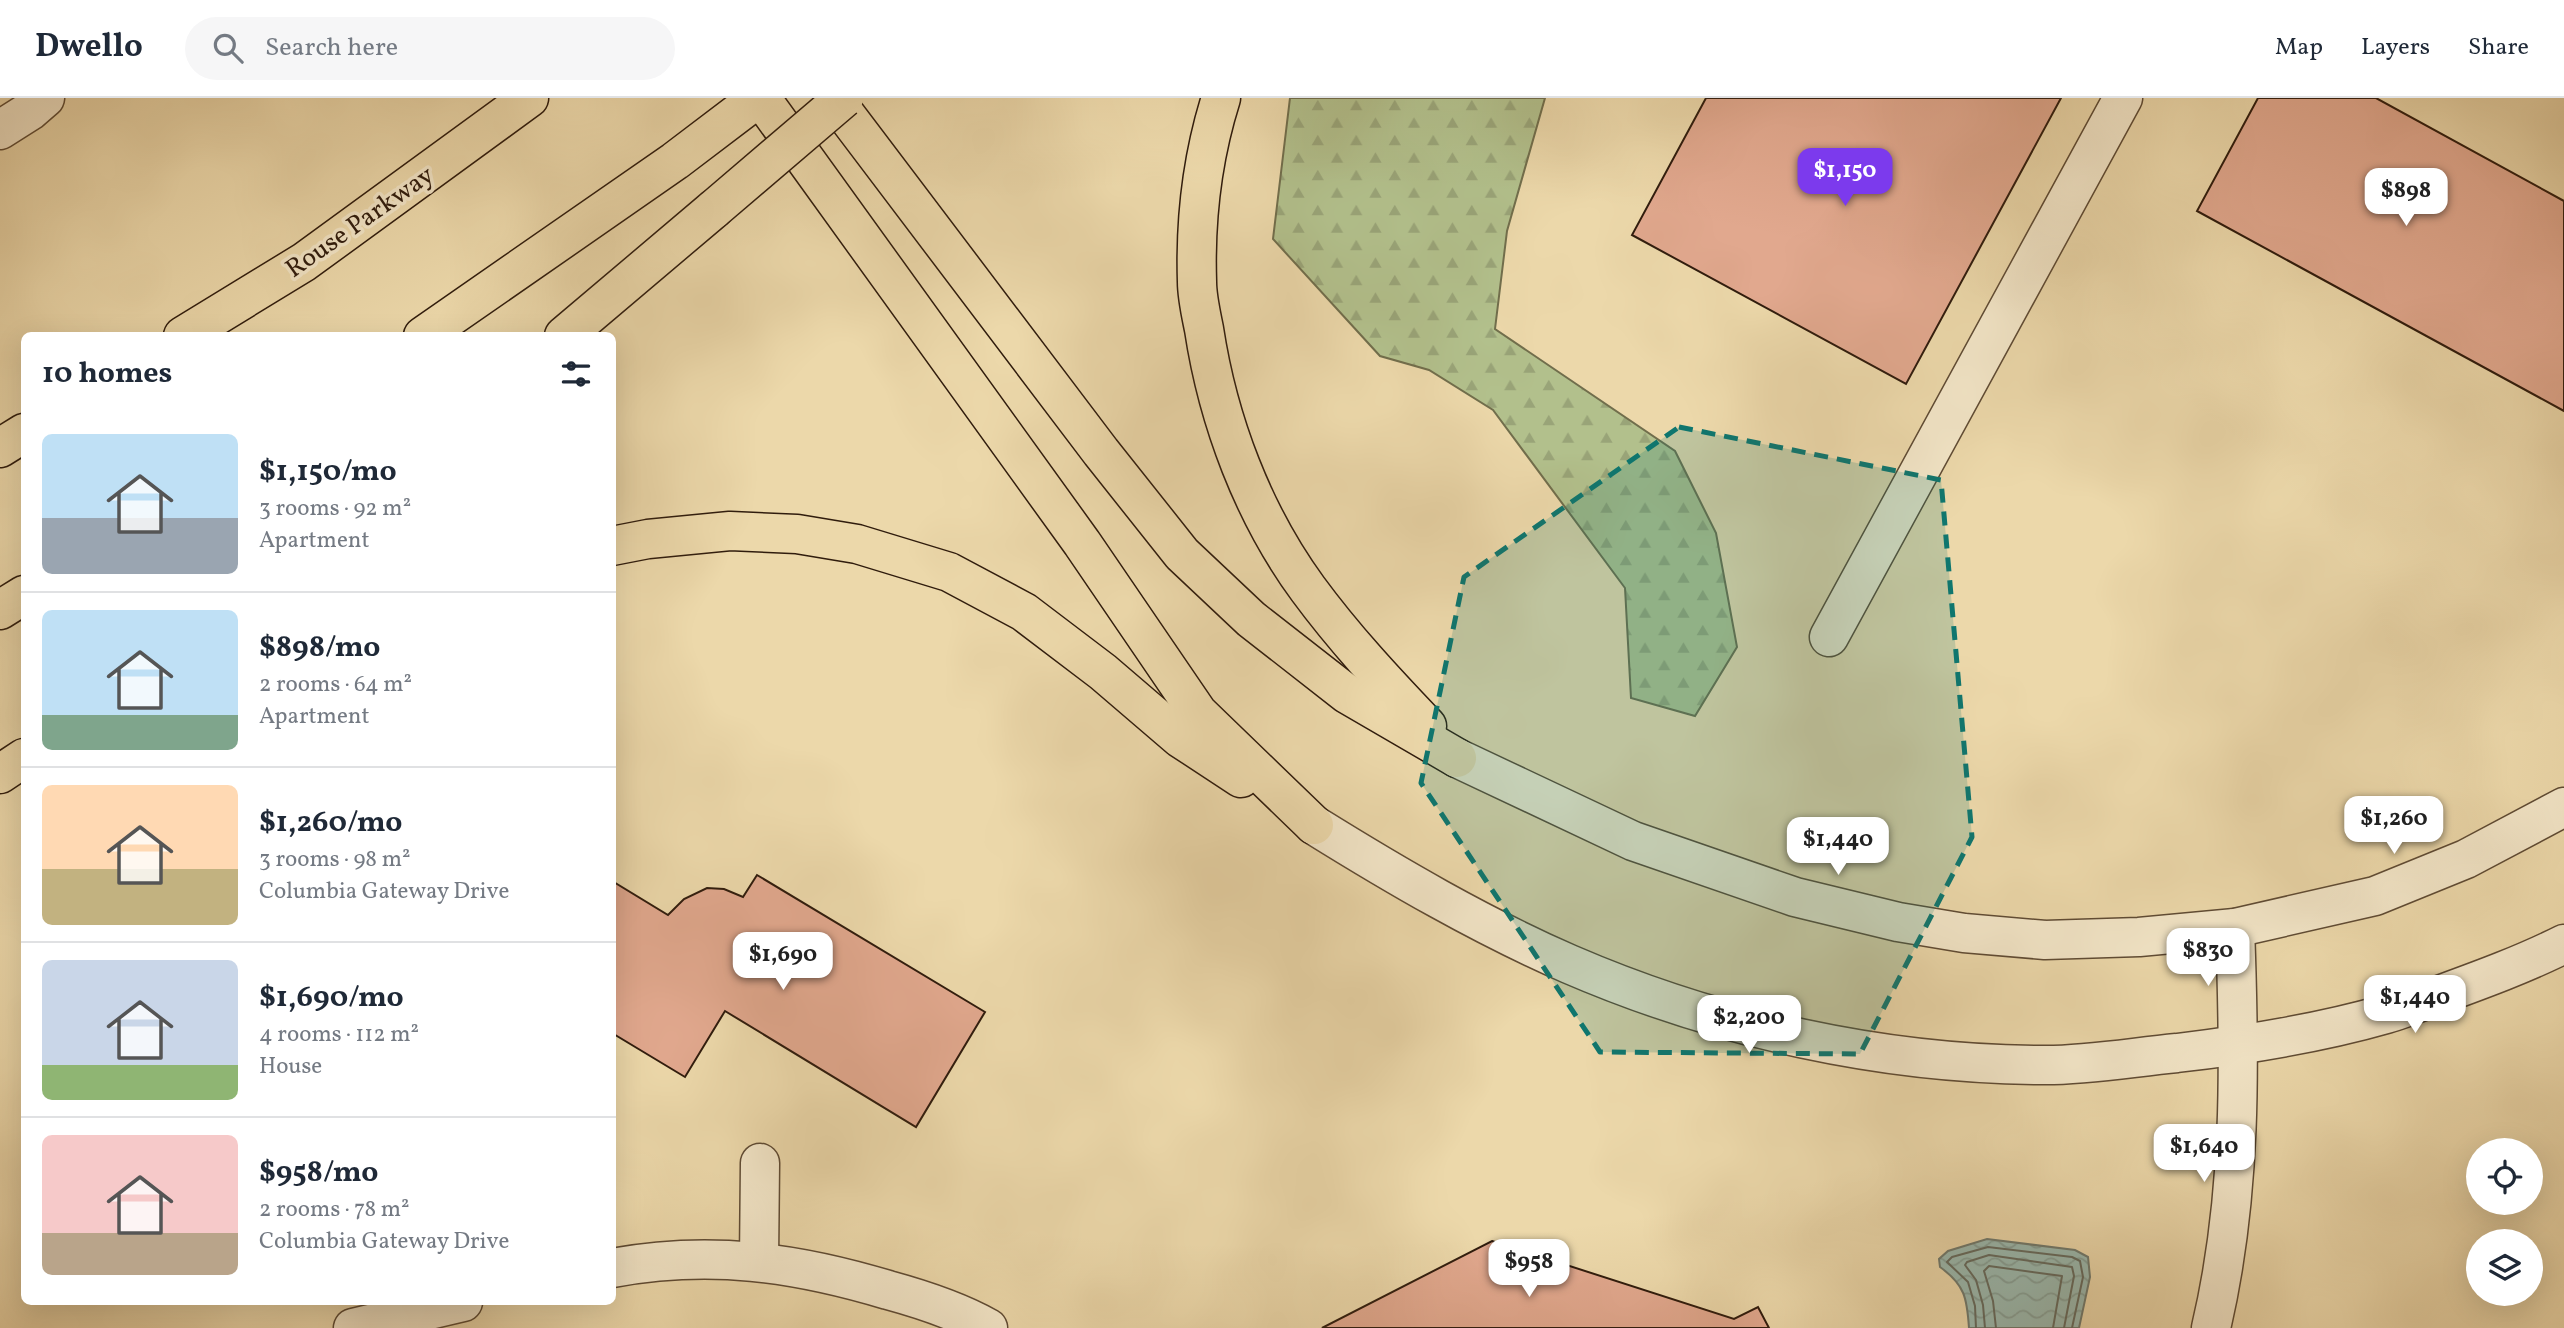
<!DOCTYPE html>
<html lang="en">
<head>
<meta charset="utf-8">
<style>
	:root { --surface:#fff; --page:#f6f6f7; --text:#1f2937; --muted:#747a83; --line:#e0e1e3; --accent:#7c3aed }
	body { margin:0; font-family:Vollkorn,serif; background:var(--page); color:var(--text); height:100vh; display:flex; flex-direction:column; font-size:26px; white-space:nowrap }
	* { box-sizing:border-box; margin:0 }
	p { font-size:23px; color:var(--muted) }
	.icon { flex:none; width:38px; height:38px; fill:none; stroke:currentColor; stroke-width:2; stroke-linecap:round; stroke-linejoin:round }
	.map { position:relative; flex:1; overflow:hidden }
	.drawer { position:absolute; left:21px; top:234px; width:595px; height:973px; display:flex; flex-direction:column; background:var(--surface); border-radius:10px; box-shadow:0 7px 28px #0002 }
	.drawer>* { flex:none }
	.controls { position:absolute; left:2466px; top:1040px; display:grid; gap:14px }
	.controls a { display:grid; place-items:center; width:77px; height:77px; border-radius:50%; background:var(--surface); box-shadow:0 7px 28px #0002; font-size:35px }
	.price { position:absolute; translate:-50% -60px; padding:0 16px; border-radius:14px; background:#fff; color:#222; font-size:23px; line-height:46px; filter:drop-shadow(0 2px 4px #0008) }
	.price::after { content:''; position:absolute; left:50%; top:42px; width:21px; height:16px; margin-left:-10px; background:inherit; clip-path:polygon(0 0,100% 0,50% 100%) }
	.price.on { background:var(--accent); color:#fff }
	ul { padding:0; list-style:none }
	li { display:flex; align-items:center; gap:21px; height:175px; padding:0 21px }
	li+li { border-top:2px solid var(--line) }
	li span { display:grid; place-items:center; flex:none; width:196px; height:140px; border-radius:10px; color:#555 }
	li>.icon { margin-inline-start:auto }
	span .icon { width:84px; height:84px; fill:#fffc; stroke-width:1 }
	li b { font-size:30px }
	h2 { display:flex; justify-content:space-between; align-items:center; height:84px; padding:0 21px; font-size:30px }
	header { display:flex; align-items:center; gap:42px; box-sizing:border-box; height:98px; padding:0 35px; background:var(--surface); border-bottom:2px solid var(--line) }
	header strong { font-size:33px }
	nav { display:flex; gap:38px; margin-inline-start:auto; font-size:24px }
	.search { width:490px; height:63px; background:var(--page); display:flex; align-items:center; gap:18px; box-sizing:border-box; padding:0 24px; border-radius:38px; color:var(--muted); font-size:26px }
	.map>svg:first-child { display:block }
	.forest { fill:url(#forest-firs); stroke:#716e4c; stroke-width:2 }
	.water { fill:url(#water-waves); stroke:#707a6e; stroke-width:2 }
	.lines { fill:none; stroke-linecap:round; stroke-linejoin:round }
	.shore { stroke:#656a5e; stroke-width:2 }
	.building { fill:#e1a88e; stroke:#301c0d; stroke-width:2 }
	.minor-casing { stroke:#5f4b34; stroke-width:41 }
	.major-casing { stroke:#301c0d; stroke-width:41 }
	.minor { stroke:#f3e6c8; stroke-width:38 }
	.major { stroke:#ecd8aa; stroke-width:38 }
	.major-bridge-casing { stroke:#301c0d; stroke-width:41; stroke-linecap:butt }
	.major-bridge { stroke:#ecd8aa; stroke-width:38 }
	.marked { fill:#0f766e; fill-opacity:0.2; stroke:#0f766e; stroke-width:5; stroke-dasharray:14 9; stroke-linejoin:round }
	.labels { text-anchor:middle; stroke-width:7; stroke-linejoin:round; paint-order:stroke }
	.street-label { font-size:26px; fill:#301c0d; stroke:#f3e6c8 }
</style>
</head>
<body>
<header>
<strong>Dwello</strong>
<div class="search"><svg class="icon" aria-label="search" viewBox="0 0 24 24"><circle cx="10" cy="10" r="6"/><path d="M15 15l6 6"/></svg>Search here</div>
<nav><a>Map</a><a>Layers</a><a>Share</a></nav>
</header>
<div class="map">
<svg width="2564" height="1230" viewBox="0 0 2564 1230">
	<defs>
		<pattern id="forest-firs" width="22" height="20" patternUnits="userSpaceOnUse" patternTransform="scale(1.75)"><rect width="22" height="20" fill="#b2c08c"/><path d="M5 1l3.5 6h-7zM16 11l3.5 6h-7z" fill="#99a478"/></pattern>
		<pattern id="water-waves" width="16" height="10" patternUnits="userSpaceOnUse" patternTransform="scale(1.75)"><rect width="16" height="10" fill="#9ab9af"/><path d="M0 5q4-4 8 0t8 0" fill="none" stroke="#859e95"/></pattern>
	</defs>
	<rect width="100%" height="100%" fill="#ecd8aa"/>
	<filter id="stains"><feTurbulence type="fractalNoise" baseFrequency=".00286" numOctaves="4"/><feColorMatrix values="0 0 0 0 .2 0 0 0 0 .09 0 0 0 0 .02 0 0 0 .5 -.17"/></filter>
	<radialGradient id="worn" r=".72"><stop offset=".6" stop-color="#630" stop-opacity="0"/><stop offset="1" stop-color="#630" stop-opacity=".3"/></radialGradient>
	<polygon class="forest" points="1290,0 1545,0 1507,133 1495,231 1675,353 1716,435 1737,549 1695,618 1631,600 1625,490 1493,312 1429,272 1380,258 1273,141"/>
	<path class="water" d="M 1987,1141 L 2075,1152 L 2088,1159 L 2090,1179 L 2079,1230 L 1969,1230 C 1967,1200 1965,1187 1940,1169 L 1939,1161 L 1948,1153 Z"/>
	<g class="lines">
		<g class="shore">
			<polyline points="1976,1230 1975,1208 1968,1184 1947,1164 1952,1159 1988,1149 2072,1159 2080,1163 2083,1179 2072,1230"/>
			<polyline points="1985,1230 1983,1207 1976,1182 1965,1167 1967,1164 1989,1157 2072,1169 2074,1178 2064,1230"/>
			<polyline points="1996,1230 1993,1203 1984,1173 1989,1168 2062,1178 2053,1230"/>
		</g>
	</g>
	<g class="building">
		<polygon points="1706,0 2061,0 1906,286 1632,137"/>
		<polygon points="2258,0 2376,0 2564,103 2564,313 2197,113"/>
		<polygon points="757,777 985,914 916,1029 725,913 685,979 612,935 612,783 668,817 684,801 707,790 724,791 743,799"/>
		<polygon points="1492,1143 1734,1221 1758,1209 1769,1230 1322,1230"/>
	</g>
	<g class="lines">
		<defs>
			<g id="minor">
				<polyline points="0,32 30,13 45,0"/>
				<polyline points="1829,539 2123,0"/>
				<polyline points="1457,660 1633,743 1795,799 1898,824 1964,835 2045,842 2139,839 2235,830 2375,798 2466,761 2564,709"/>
				<path d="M 1314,727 C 1396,778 1480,827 1569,866 C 1717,930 1884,967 2046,967 C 2089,967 2134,959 2177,955 C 2245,947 2320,935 2386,916 C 2404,911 2423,903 2442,896 C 2483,881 2524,866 2564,846"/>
				<polyline points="759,1163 760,1065"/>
				<path d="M 612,1170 C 710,1152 795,1164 888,1192 C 921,1201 958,1213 988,1230"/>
				<polyline points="353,1230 463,1204"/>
				<path d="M 2211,1230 C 2242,1099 2240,964 2235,830"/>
			</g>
			<g id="major">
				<polyline points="761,0 1082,445 1198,615 1314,727"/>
				<polyline points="833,0 1101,354 1182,456 1251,521 1347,596 1457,660"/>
				<path d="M 1221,0 C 1202,60 1195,121 1197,184 C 1197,199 1201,216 1204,231 C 1218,323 1253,416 1308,491 C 1344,540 1385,584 1427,628"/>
				<polyline points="183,238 304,164 529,0"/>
				<polyline points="423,238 675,63 758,0"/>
				<polyline points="564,238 714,111"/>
				<polyline points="0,350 24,335"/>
				<polyline points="612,448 648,441 730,433 797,436 857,446 949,474 1024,514 1103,574 1180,640 1241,680"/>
				<polyline points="0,512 24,497"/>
				<polyline points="0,676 24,660"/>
			</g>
		</defs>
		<use href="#minor" class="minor-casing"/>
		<use href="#major" class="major-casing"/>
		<use href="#minor" class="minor"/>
		<use href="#major" class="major"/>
		<defs>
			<polyline id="major-bridge" points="714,111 844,0"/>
		</defs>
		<use href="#major-bridge" class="major-bridge-casing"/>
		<use href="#major-bridge" class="major-bridge"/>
	</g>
	<path class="marked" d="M 1679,329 L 1941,382 L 1972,739 L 1860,956 L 1600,954 L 1421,685 L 1464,479 Z"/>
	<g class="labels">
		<g class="street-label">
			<text transform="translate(359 123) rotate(-35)" y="9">Rouse Parkway</text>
		</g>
	</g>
	<rect width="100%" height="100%" filter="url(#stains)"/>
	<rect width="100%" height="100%" fill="url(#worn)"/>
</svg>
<div class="controls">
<a><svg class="icon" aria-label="locate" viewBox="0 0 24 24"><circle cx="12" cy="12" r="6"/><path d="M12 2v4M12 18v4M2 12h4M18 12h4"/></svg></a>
<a><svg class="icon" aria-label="layers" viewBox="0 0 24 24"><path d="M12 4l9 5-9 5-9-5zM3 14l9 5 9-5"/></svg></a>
</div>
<b class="price on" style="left:1845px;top:110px">$1,150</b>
<b class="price" style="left:2406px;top:130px">$898</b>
<b class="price" style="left:2394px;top:758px">$1,260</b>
<b class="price" style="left:1838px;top:779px">$1,440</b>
<b class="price" style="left:2208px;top:890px">$830</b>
<b class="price" style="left:783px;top:894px">$1,690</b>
<b class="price" style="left:2415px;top:937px">$1,440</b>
<b class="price" style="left:1749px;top:957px">$2,200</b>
<b class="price" style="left:2204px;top:1086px">$1,640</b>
<b class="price" style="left:1529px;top:1201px">$958</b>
<section class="drawer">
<h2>10 homes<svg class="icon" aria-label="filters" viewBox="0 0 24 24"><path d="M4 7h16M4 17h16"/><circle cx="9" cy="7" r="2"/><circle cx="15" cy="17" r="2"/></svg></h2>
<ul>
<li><span style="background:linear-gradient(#bfe0f5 60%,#9aa5b1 0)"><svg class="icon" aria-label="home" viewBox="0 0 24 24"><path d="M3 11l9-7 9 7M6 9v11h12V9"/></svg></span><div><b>$1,150/mo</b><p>3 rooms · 92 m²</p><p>Apartment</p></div></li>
<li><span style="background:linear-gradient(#bfe0f5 75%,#7fa58c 0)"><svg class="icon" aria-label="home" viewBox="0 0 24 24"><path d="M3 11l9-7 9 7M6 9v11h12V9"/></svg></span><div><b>$898/mo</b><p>2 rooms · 64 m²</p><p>Apartment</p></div></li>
<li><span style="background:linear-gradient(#ffd9b3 60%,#c2b280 0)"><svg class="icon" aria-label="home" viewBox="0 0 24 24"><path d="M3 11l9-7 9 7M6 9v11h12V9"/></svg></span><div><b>$1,260/mo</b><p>3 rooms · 98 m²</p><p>Columbia Gateway Drive</p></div></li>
<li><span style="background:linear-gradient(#c9d6e8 75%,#8fb573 0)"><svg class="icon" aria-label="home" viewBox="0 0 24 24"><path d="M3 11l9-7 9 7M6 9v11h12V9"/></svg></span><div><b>$1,690/mo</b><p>4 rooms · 112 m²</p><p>House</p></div></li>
<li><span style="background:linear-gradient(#f6c9c9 70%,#b9a48a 0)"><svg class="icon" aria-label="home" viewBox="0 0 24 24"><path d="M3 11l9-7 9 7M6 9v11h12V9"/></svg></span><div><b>$958/mo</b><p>2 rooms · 78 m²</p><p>Columbia Gateway Drive</p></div></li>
</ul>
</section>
</div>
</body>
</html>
